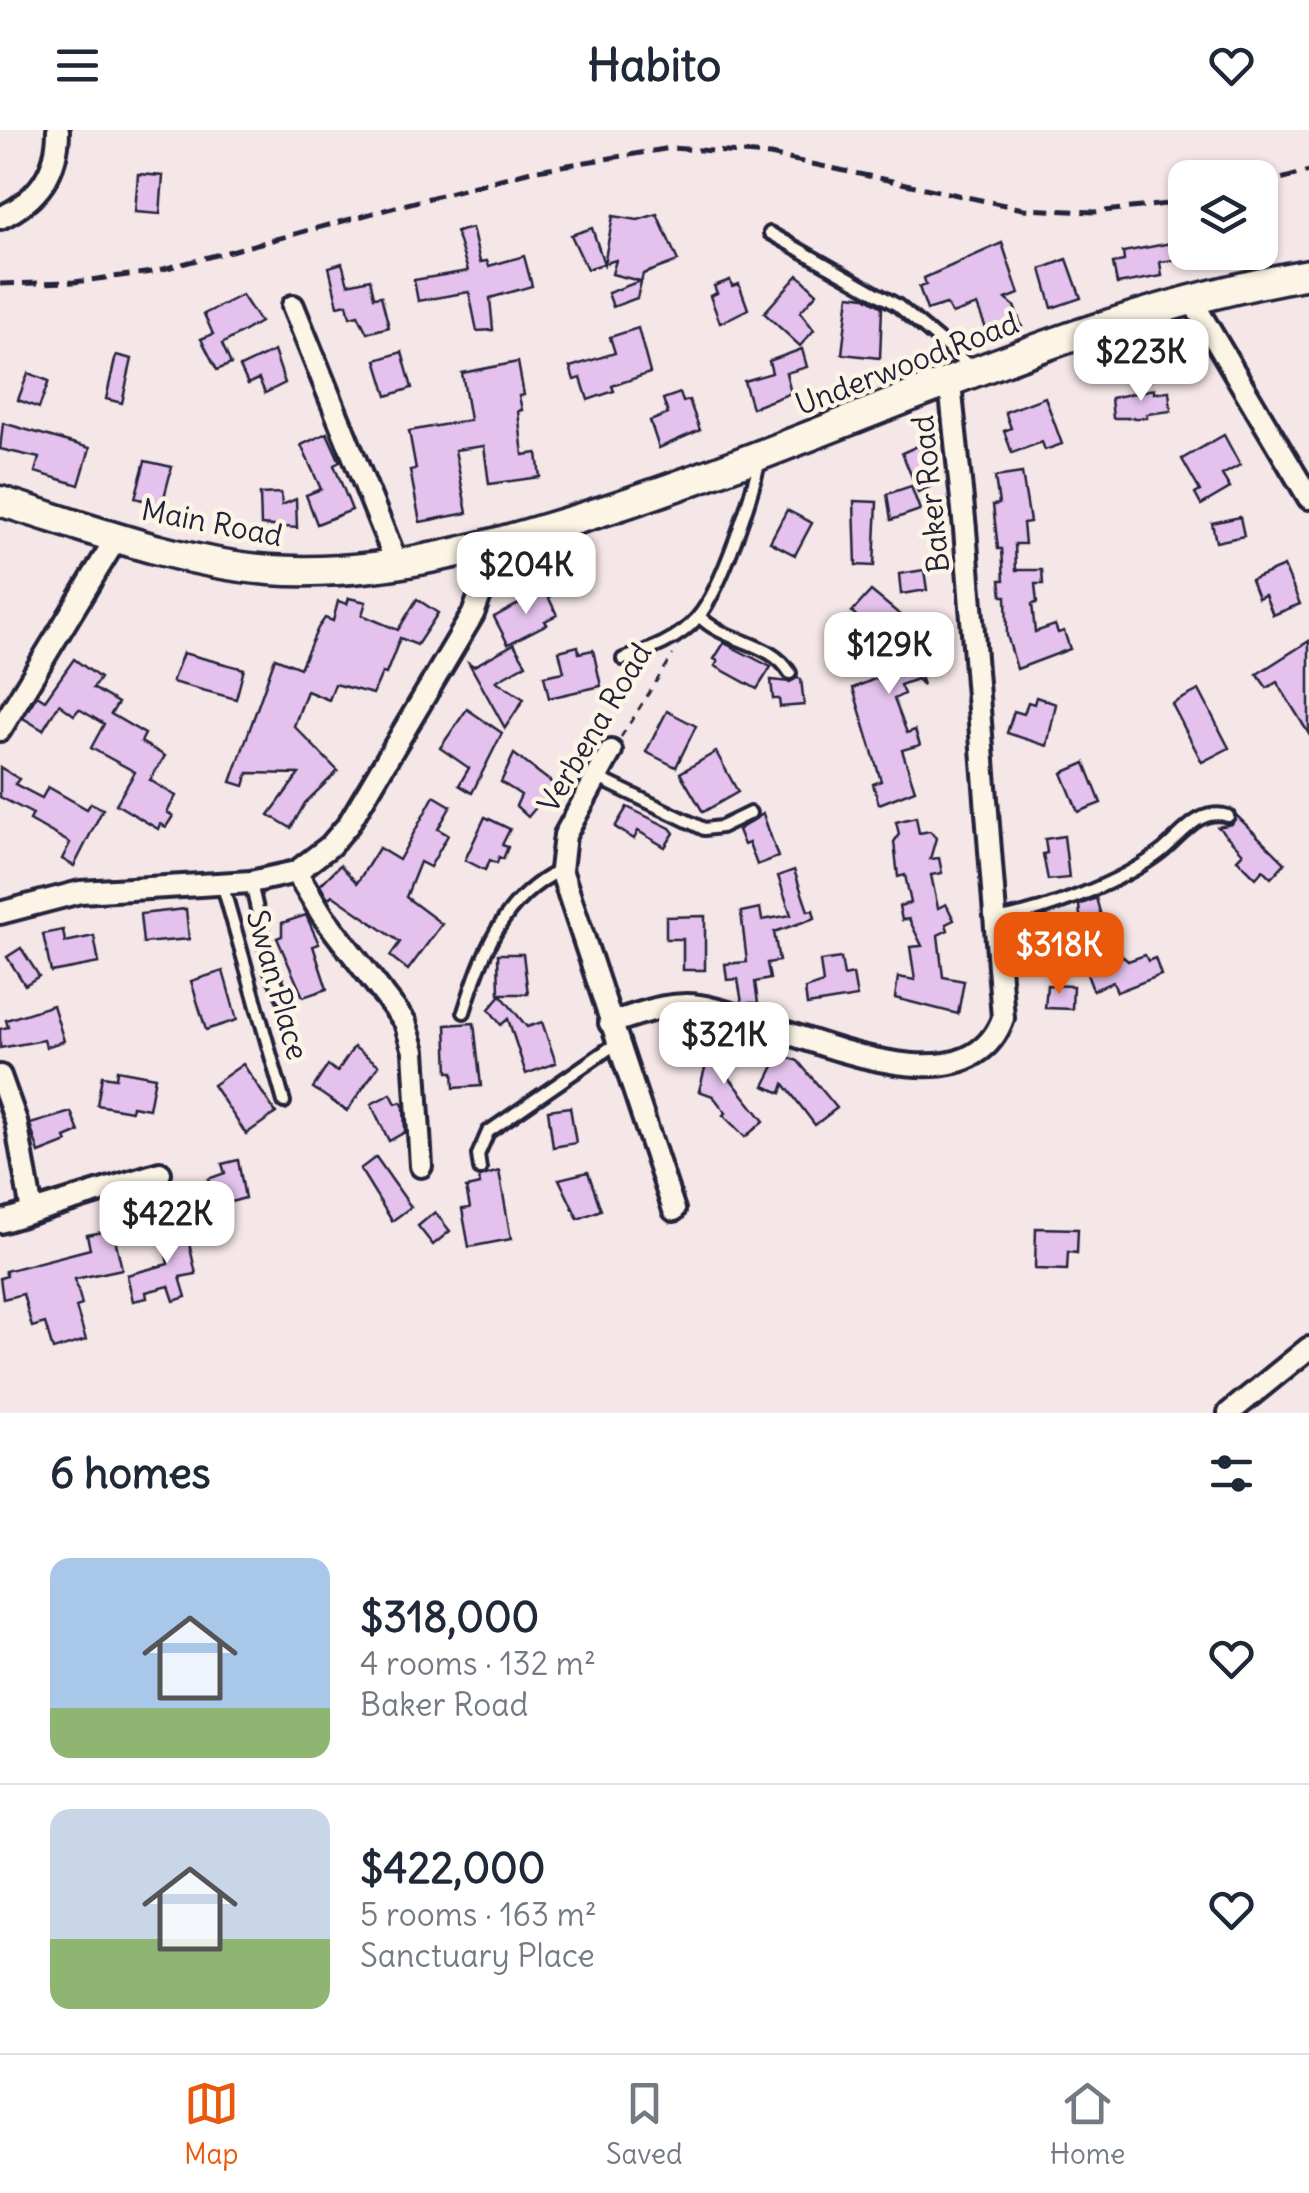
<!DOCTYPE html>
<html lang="en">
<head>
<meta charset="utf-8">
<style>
	:root { --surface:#fff; --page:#f6f6f7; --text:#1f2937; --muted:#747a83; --line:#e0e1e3; --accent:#ea580c }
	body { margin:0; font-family:Delius,sans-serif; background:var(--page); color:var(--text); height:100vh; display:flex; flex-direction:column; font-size:38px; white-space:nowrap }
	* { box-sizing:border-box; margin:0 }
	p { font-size:32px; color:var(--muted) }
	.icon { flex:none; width:55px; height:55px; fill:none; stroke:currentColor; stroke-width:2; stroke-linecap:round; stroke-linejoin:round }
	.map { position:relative; height:1283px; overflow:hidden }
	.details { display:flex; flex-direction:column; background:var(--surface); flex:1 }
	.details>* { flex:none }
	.tools { position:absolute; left:1168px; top:30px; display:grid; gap:20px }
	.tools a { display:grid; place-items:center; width:110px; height:110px; border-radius:20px; background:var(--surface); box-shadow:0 2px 8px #0004; font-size:50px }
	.price { position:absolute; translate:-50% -85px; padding:0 22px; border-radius:20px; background:#fff; color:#222; font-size:32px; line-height:65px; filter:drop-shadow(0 2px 5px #0008) }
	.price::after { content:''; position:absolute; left:50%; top:60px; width:30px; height:22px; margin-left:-15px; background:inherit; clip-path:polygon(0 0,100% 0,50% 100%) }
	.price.selected { background:var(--accent); color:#fff }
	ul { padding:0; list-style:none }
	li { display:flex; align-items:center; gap:30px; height:250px; padding:0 50px }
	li+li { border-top:2px solid var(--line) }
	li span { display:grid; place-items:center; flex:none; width:280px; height:200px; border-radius:20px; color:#555 }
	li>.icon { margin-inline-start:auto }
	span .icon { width:120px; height:120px; fill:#fffc; stroke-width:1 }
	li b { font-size:42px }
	h2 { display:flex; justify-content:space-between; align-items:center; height:120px; padding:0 50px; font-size:42px }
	header { display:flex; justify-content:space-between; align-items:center; height:130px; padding:0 50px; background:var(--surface); font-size:45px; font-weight:700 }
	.menu { display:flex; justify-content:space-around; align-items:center; height:140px; border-top:2px solid var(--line); background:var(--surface); font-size:28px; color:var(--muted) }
	.menu a { display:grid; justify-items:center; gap:5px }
	.menu .selected { color:var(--accent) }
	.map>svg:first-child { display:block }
	.building { fill:#e4c2ed; stroke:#22223b; stroke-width:2.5 }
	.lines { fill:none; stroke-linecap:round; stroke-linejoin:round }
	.service-casing { stroke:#22223b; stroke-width:18 }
	.minor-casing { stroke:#22223b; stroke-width:28 }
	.secondary-casing { stroke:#22223b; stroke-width:35 }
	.path { stroke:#22223b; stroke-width:2.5; stroke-dasharray:8 8; stroke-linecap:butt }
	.service { stroke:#fcf5e5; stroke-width:10 }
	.minor { stroke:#fcf5e5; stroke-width:20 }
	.secondary { stroke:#fcf5e5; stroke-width:28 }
	.rail { stroke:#22223b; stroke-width:5; stroke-dasharray:15 8; stroke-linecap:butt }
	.labels { text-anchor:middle; stroke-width:9; stroke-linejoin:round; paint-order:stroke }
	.street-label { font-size:30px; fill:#22223b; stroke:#fcf5e5 }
</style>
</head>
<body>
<header><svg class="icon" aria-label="menu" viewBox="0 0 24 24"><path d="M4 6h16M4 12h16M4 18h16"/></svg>Habito<svg class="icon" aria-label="heart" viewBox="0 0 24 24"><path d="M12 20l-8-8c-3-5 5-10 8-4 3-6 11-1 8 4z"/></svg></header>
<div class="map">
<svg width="1309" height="1283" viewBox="0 0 1309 1283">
	<rect width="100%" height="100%" fill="#f5e6e7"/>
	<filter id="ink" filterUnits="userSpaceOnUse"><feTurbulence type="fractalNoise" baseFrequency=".01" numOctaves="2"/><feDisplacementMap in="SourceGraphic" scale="20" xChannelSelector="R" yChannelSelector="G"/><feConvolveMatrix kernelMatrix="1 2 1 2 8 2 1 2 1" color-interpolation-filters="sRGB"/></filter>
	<g filter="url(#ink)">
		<g class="building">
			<polygon points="138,44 163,46 160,84 135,82"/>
			<polygon points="657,84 678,131 643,144 637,168 613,177 608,163 640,151 612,144 616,130 587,139 571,105 592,98 604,134 613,86 638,90"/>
			<polygon points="472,98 480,132 487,131 489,136 524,126 532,156 490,168 493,200 477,201 469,162 418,171 414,150 468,141 456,102"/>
			<polygon points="1002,113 1019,164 1006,169 1014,176 1022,197 990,209 977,175 952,184 946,174 927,180 919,157 926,155 924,148"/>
			<polygon points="1171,113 1174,130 1160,132 1162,146 1117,154 1113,133 1124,131 1123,122"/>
			<polygon points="1067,129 1081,168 1052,178 1041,139"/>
			<polygon points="342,133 348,154 370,149 374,167 381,166 389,197 367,203 358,185 350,187 347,174 338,176 329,137"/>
			<polygon points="798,145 817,163 800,182 814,200 800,216 764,183"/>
			<polygon points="730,150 732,156 739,154 748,179 720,193 710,166 717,163 714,156"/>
			<polygon points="242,165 260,192 222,214 231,234 217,240 201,209 213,204 204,184"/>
			<polygon points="849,165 865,167 882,177 880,228 842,224"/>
			<polygon points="638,198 650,243 612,256 614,261 588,270 581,248 574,250 570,237 615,223 610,207"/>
			<polygon points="802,219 807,237 786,243 791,263 752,278 744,251 772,243 769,231"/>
			<polygon points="274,221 285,253 265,263 259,249 248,254 240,237"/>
			<polygon points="402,222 412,258 387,266 376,230"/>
			<polygon points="116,225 132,229 122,273 106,269"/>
			<polygon points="518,232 524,265 519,266 522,280 518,281 523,325 537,323 540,347 489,354 484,316 455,320 467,383 420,392 410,340 416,339 409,301 470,290 462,243"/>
			<polygon points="28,243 49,251 39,278 18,270"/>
			<polygon points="1154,259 1154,263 1169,261 1171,281 1147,284 1147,288 1113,288 1111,268"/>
			<polygon points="680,263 683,272 689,270 700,300 659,318 650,291 668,284 663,269"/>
			<polygon points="1045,267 1062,314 1045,320 1042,312 1012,323 1004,301 1011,298 1005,282"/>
			<polygon points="3,293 90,318 79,355 35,342 39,328 0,319"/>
			<polygon points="327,303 340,332 334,335 352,380 317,394 306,365 321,359 301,315"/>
			<polygon points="1224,305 1240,335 1222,345 1230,358 1201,375 1195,364 1200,361 1182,329"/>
			<polygon points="922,314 938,353 918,362 902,323"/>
			<polygon points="145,331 172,337 162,375 135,368"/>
			<polygon points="1022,343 1030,392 1023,393 1025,414 1015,414 1016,440 1042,440 1043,454 1035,454 1037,473 1032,474 1035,502 1055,495 1058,503 1064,501 1070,519 1017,539 1007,505 1006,466 1002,466 1000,450 1004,450 1002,419 998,419 993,375 999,374 995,347"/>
			<polygon points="911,356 920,380 891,390 887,364"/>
			<polygon points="281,363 282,375 296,369 297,398 261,395 260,364"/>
			<polygon points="854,371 877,372 874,436 856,435"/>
			<polygon points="787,380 812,393 795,425 770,412"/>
			<polygon points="1240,387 1244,406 1216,412 1212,393"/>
			<polygon points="565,435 574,454 550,466 540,446"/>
			<polygon points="1284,436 1300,474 1273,485 1265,465 1258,468 1251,450"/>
			<polygon points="924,440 927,460 901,464 899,444"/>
			<polygon points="545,460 557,485 545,491 547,494 508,514 494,487"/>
			<polygon points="871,461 927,507 912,524 923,555 917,549 900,555 904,564 894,569 907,603 915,600 920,615 902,620 915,660 879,674 873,654 881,651 853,558 903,537 876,513 880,508 852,482"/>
			<polygon points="349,468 366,472 362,485 398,500 417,469 438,483 417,515 400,508 386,544 382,543 373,564 335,554 329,570 307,561 294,596 338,641 305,673 291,698 269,685 299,644 248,643 244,656 231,652 275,528 300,538 318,498 325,488 333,491 338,471 347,474"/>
			<polygon points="1309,511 1309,604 1277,552 1267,558 1257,544"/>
			<polygon points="724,513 771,537 757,559 715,536 718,531 714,529"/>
			<polygon points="514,514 526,534 496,551 524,569 505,598 469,533 474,536"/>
			<polygon points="578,516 579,523 593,520 601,556 549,568 544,546 564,542 559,521"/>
			<polygon points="183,523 244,539 236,569 172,552"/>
			<polygon points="74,529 100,548 93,558 118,573 111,584 145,604 141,612 165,626 150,650 176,666 167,682 173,686 166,697 160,694 158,699 116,674 135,642 91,618 104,594 79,579 74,585 59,574 43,600 23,588 37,565 45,570"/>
			<polygon points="797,548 801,549 804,575 780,577 779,569 773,569 771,550 790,552"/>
			<polygon points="1199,560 1229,618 1202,632 1172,574"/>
			<polygon points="1036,567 1056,574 1047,616 1007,603 1014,581 1024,584 1028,572 1034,574"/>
			<polygon points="467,579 502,603 472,663 459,655 469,638 440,618"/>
			<polygon points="667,581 696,596 676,637 646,622"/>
			<polygon points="716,622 738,662 703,682 680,643"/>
			<polygon points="514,624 555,655 528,687 516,676 521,665 501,652"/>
			<polygon points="1085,633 1101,673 1078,682 1062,643"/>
			<polygon points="0,637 19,649 15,654 42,668 48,657 87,679 91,673 103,679 74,736 62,729 70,713 30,690 33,684 0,667"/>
			<polygon points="434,666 451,676 438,699 448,705 430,737 420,732 406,767 442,794 408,840 390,826 400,812 332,765 328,769 320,755 340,735 357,753 379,718 399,730"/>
			<polygon points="627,677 670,698 674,703 665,717 638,701 634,709 615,697"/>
			<polygon points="763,684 778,727 757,735 749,713 744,715 738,700"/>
			<polygon points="1236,685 1285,733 1271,748 1263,740 1256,748 1237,729 1243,723 1218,697 1232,694"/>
			<polygon points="485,687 510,699 502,715 508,717 503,729 499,727 497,733 490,730 485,740 465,730"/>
			<polygon points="916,687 919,703 930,701 936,708 930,729 939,728 942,743 931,745 938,778 946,774 954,790 946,794 948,800 938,805 943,847 964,851 958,884 895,868 898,847 915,850 910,817 922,816 909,789 902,790 899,776 911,773 905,745 898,747 894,712 899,704 896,692"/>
			<polygon points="1064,706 1069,748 1048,750 1043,724 1047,723 1045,709"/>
			<polygon points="794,740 808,781 813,780 815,788 774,802 779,831 767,833 770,849 755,852 758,873 742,873 738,849 727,850 725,834 747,832 741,782 760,778 762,790 791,785 778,746"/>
			<polygon points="1096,768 1113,828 1121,825 1128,831 1145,825 1148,831 1155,828 1161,845 1117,862 1113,852 1093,860 1085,839 1095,835 1087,805 1082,806 1079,775"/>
			<polygon points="186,779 189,809 143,813 140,784"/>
			<polygon points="306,785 319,814 313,816 327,859 303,867 277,808 282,806 282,793"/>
			<polygon points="705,786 705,840 683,840 683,809 666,809 666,787"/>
			<polygon points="63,800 65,812 94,806 99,833 51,842 43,804"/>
			<polygon points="21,818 39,846 25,855 7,827"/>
			<polygon points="498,824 523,824 528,864 499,864"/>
			<polygon points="841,828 844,846 853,844 857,867 807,875 805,859 823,853 820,831"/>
			<polygon points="223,841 237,890 206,900 191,851"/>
			<polygon points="1047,855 1073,856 1072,879 1045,878"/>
			<polygon points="501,865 527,897 542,892 556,933 526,944 508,889 501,895 489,879"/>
			<polygon points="53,875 64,911 46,917 44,910 0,918 0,899 8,897 6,890"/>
			<polygon points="474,893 481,956 454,958 453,942 448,942 446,895"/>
			<polygon points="694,907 731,922 725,938 721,937 764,991 745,1007 723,985 726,983 713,966 699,961 706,934 687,923"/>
			<polygon points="354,917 379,935 347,981 313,958 328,935 337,942"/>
			<polygon points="780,924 798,931 837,978 815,995 784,954 781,963 764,956"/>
			<polygon points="243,934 276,983 246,1004 213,955"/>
			<polygon points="117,940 155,947 149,979 132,976 131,981 97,975 102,946 116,948"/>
			<polygon points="391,964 396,974 401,972 404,977 405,1002 389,1011 371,974"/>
			<polygon points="570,977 576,1013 553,1017 548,980"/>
			<polygon points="71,982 79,1002 65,1008 67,1012 39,1023 30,994"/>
			<polygon points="376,1027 411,1077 392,1091 360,1039"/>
			<polygon points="238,1030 245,1068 224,1074 219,1059 212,1062 208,1049 225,1043 222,1034"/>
			<polygon points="499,1041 511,1109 469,1117 462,1079 470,1078 466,1058 480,1055 479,1047"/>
			<polygon points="588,1042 601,1080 578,1089 559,1049"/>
			<polygon points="435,1082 450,1101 433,1115 418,1096"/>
			<polygon points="184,1091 196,1144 180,1147 186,1167 174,1171 169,1156 146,1162 147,1168 133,1171 127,1145 168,1134 160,1096"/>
			<polygon points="1036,1098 1078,1099 1077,1123 1068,1122 1067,1140 1035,1139"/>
			<polygon points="113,1100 122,1139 75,1149 82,1175 76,1177 86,1210 53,1220 45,1193 32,1197 23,1164 3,1169 0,1148 7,1146 5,1141 90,1119 87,1105"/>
		</g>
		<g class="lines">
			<defs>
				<g id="service">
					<polyline points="770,103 897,175 972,238"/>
					<path d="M 699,486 C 725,513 771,511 790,543"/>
					<path d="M 623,529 C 650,520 679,510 698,487 C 721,460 753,364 760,327"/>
					<polyline points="596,647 704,699 721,697 750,683"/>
					<polyline points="222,753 284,972"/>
					<polyline points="251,753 271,841 283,867"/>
					<path d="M 995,790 C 1044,782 1123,752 1162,721 C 1182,705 1199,677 1228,686"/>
					<path d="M 464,882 C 482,824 502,768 561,740"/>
					<polyline points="480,1039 478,1025 488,1002 617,913"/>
				</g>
				<g id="minor">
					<path d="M 0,88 C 38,70 58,42 58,0"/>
					<polyline points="1191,169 1309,368"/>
					<polyline points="293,176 397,434"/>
					<polyline points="0,600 117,407"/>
					<polyline points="611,621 565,705 561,740 674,1080"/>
					<polyline points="296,742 323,786 405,892 414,921 421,1036"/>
					<polyline points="0,783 80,762 251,752 296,742 330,716 348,695 473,484 486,449 485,416"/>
					<path d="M 610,893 C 640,884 669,871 700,876 C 772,887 964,996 1003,888 L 965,399 L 950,254"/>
					<polyline points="0,946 16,991 32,1082"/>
					<polyline points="0,1092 160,1043"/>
					<polyline points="1229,1283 1309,1218"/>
				</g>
				<path id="secondary" d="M 0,371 C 88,398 178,433 270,440 C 386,448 500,414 609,379 C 842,304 1068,185 1309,144"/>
			</defs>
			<use href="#service" class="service-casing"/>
			<use href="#minor" class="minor-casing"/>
			<use href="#secondary" class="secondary-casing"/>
			<polyline class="path" points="621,607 673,525"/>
			<use href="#service" class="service"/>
			<use href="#minor" class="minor"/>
			<use href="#secondary" class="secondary"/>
			<g class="rail">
				<polyline points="1260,55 1309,41"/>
				<polyline points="0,154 74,152 152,142 531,41 671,18 770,25 1023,79 1095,82 1185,72"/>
			</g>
		</g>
	</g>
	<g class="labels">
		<g class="street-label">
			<text transform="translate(907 234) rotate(-21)" y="10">Underwood Road</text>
			<text transform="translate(931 364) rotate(-96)" y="10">Baker Road</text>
			<text transform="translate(212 393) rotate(11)" y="10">Main Road</text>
			<text transform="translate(595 598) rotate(-59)" y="10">Verbena Road</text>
			<text transform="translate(277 855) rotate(74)" y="10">Swan Place</text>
		</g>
	</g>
</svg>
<div class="tools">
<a><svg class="icon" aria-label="layers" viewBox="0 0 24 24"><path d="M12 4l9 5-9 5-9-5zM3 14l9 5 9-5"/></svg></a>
</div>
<b class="price" style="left:1141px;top:274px">$223K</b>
<b class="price" style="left:526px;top:487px">$204K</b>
<b class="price" style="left:889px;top:567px">$129K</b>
<b class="price selected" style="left:1059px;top:867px">$318K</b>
<b class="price" style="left:724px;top:957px">$321K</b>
<b class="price" style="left:167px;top:1136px">$422K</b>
</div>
<section class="details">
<h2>6 homes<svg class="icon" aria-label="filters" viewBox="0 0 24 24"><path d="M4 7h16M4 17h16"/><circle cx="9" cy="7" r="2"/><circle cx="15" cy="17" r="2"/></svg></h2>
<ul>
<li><span style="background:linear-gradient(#a9c7e8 75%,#8fb573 0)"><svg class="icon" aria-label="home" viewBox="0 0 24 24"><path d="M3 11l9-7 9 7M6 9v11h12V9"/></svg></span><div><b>$318,000</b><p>4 rooms · 132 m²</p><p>Baker Road</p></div><svg class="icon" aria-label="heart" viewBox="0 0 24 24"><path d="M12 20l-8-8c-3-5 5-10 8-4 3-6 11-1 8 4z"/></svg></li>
<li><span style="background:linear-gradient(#c9d6e8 65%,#8fb573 0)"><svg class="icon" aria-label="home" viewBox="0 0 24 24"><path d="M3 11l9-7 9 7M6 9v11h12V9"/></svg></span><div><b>$422,000</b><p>5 rooms · 163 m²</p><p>Sanctuary Place</p></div><svg class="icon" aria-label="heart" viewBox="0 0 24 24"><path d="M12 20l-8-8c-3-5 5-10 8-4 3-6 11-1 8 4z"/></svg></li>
</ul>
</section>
<nav class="menu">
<a class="selected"><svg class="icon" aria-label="map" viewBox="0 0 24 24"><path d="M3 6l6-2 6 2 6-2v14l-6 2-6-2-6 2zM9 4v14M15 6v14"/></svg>Map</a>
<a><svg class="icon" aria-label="saved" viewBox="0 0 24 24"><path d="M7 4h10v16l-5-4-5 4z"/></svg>Saved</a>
<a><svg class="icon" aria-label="home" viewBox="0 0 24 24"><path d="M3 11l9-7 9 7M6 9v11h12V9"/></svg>Home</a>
</nav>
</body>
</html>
